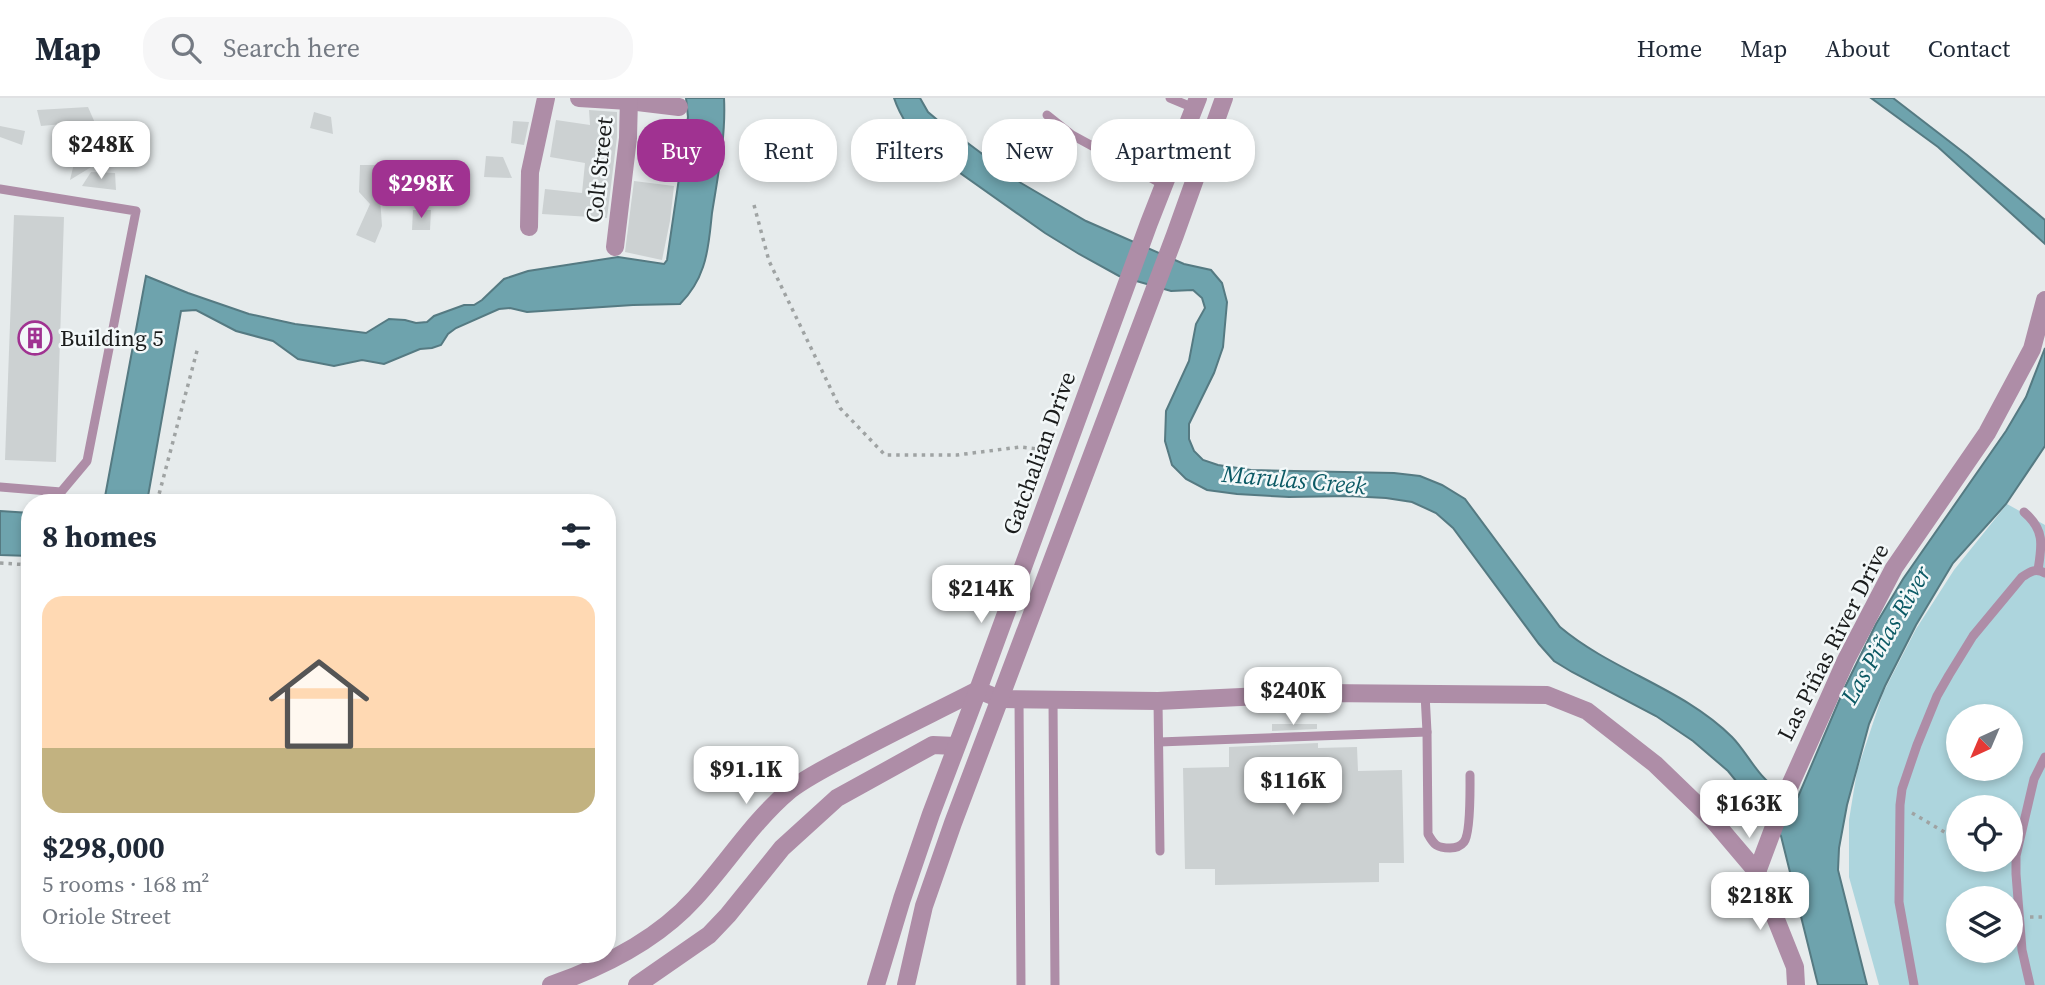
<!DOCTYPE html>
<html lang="en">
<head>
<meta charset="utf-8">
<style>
	:root { --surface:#fff; --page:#f6f6f7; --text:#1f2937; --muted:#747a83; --line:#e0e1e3; --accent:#a03291 }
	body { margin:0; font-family:"Source Serif 4",serif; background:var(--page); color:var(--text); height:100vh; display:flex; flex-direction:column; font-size:26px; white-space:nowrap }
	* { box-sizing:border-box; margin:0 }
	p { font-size:23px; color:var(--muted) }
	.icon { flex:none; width:38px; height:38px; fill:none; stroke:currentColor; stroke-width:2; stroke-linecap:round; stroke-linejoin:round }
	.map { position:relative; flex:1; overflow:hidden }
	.details { position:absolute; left:21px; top:396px; width:595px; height:469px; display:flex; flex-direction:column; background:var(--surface); border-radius:28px; box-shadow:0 4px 10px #0003 }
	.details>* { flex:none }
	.banner { position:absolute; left:637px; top:21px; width:665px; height:63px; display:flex; gap:14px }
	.needle { width:46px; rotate:224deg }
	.buttons { position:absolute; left:1946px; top:606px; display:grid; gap:14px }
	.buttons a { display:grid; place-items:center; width:77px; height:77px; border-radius:50%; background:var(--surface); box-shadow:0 4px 10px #0003; font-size:35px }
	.price { position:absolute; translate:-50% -60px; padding:0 16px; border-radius:14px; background:#fff; color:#222; font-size:23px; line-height:46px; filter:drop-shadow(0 2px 4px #0008) }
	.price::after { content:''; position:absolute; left:50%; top:42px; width:21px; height:16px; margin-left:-10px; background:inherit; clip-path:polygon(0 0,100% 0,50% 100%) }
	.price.current { background:var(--accent); color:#fff }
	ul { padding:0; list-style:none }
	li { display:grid; align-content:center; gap:14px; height:371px; padding:0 21px }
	li span { display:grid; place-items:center; height:217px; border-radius:21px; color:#555 }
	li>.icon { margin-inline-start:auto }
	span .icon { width:126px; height:126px; fill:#fffc; stroke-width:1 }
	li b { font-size:30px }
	h2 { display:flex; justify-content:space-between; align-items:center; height:84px; padding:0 21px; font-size:30px }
	.tag { padding:0 24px; border-radius:28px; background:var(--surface); box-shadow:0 4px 10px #0003; font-size:24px; line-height:63px }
	.tag.current { background:var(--accent); color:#fff }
	header { display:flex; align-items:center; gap:42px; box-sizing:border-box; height:98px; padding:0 35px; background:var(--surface); border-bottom:2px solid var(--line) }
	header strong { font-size:33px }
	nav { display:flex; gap:38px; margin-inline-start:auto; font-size:24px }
	.search { width:490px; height:63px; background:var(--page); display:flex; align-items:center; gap:18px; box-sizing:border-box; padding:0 24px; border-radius:28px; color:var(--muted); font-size:26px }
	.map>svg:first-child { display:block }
	.green { fill:#add5dd; fill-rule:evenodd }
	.water { fill:#6ea3ad; stroke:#557a82; stroke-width:2 }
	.building { fill:#ccd1d2 }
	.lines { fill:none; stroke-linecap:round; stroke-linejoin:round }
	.path { stroke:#9fa3a3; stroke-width:3.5; stroke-dasharray:3.5 5; stroke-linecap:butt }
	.service { stroke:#ae8da7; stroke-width:9 }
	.minor { stroke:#ae8da7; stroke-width:18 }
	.tertiary { stroke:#ae8da7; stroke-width:18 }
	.labels { text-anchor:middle; stroke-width:5; stroke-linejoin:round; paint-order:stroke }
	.street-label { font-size:23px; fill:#1a1c1c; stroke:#f3f8f9 }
	.poi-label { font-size:23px; fill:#1a1c1c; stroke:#f3f8f9; text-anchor:start }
	.water-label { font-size:24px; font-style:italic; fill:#0b5964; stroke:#f3f8f9 }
</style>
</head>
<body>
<header>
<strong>Map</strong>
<div class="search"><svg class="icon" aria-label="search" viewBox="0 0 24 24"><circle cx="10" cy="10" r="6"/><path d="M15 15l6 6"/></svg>Search here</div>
<nav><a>Home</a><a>Map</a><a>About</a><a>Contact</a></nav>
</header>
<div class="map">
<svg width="2045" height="887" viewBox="0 0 2045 887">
	<rect width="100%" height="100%" fill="#e6ebec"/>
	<path class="green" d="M 2007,406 L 2045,427 L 2045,887 L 1879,887 L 1849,779 L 1849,722 L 1857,673 L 1883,595 L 1916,531 L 1954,472 ZM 1958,618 L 2011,618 L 2011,670 L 1958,670 ZM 1958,709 L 2011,709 L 2011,761 L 1958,761 ZM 1958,800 L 2011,800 L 2011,852 L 1958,852 Z"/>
	<g class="water">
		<path d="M 686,0 L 724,0 C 726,38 718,77 712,115 C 710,133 709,152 703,169 C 698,184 691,195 680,206 L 633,207 L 527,214 L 510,210 L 499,211 L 456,230 L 448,236 L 441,247 L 432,250 L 420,251 L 384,266 L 362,262 L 334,268 L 298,261 L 273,243 L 236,233 L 196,212 L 181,213 L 147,404 L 104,404 L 146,178 L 188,195 L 249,216 L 295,226 L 366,235 L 389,221 L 405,222 L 416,225 L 427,224 L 434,218 L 464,207 L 474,207 L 482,202 L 504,181 L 528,173 L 618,159 L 664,166 L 667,162 L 688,19 Z"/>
		<path d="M 894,0 L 920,0 L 928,14 L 941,25 L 1021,85 L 1086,123 L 1184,166 L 1211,172 L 1222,185 L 1227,204 L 1223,249 L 1214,275 L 1189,326 L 1189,341 L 1194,353 L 1203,362 L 1218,367 L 1251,372 L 1394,375 L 1420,378 L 1442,387 L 1465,401 L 1560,529 C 1612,573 1683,590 1732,639 C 1747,654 1758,680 1778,691 C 1784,694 1791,696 1798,699 L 1844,591 L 1876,526 L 1903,481 L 2006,333 L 2026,299 L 2045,250 L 2045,348 L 2006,406 L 1953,465 L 1916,527 L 1885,588 L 1869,626 L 1847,707 L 1839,750 L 1838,772 L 1867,887 L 1818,887 L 1781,738 L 1728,673 L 1693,643 L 1656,618 L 1572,574 L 1554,563 L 1539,546 L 1453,430 L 1436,415 L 1412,404 L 1386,400 L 1349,398 L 1289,399 L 1237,396 L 1207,392 L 1186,381 L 1172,367 L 1165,343 L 1166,313 L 1189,263 L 1196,226 L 1205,210 L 1202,200 L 1193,192 L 1171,193 L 1119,178 L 1079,156 L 1045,135 L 929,53 C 913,37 901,21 894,0 Z"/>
		<polygon points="1871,0 1893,0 1967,57 2045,122 2045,146 1938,49"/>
		<polygon points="0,413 30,415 30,458 0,457"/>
	</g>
	<g class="building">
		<polygon points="88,9 95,25 100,23 112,23 113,36 110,36 114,55 70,82 84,24 41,28 37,12"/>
		<polygon points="589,12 617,14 617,39 607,120 542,116 545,91 582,95 585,65 550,59 556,22 590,27"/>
		<polygon points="314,14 331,19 333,36 310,30"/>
		<polygon points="513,23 529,24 524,47 511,45"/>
		<polygon points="0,28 25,33 22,47 0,39"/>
		<polygon points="486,58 503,59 512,80 484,79"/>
		<polygon points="360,67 375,67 373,98 379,85 382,128 375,145 356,137 370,106 359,94"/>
		<polygon points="91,74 115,75 116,92 82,88"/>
		<polygon points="634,83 674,88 670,123 662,162 625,154"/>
		<polygon points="413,112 431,112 430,132 412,132"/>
		<polygon points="14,117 64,119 56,364 5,362"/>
		<polygon points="1272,626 1317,626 1317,631 1272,633"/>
		<polygon points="1318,645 1318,650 1357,649 1358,673 1402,672 1404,765 1379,765 1379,784 1215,787 1215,771 1185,771 1183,670 1229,669 1229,649"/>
	</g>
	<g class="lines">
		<g class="path">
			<polyline points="754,107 769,163 840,310 885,357 957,357 1020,349 1048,352"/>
			<polyline points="157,404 198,249"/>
			<polyline points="0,465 30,467"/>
			<polyline points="1912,715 1958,742"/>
			<polyline points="1991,761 2005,769"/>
			<polyline points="2030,819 2045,819"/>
		</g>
		<g class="service">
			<polyline points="1170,0 1194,10"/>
			<polyline points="1047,17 1072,37 1164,87"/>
			<polyline points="0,91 136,113 87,363 61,394 0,389"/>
			<path d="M 2024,414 C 2045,432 2042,447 2038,472"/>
			<polyline points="1019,601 1021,887"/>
			<polyline points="1053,602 1055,887"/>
			<polyline points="1158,603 1160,753"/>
			<path d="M 1427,634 L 1428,736 C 1434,747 1437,750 1450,750 C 1456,750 1460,749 1464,744 C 1471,735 1470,690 1470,677"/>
			<polyline points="1159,644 1427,634 1425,596"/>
			<path d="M 1914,887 L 1899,804 L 1900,707 L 1902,691 L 1917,647 L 1937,598 L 1949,577 L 1973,538 L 2022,479 C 2031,473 2036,470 2045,475"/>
			<polyline points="2030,887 2022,852 2016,776 2016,758 2034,681 2045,659"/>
		</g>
		<g class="minor">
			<polyline points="579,0 629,3 679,9"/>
			<polyline points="529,129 530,74 546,0"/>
			<polyline points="615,149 628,40 629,0"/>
		</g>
		<g class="tertiary">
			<polyline points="1757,774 1787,694 1846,562 1894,470 1987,335 2032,251 2045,202"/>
			<path d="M 551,887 C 603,869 658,841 695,800 C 728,764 753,723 790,692 C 810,677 833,666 854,655 C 895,633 937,613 978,592 L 1000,601 L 1158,603 L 1321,595 L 1547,597 L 1587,613 L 1655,666 L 1712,721 L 1757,774 L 1795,869 L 1796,887"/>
			<polyline points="637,887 709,837 728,817 782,750 837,700 933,647 955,648"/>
			<polyline points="876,887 902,801 931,716 978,592 1149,125 1198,0"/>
			<polyline points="906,887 924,808 953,725 1175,137 1224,0"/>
		</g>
	</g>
	<defs>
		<symbol id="building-ring" viewBox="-11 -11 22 22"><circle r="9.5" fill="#f3f8f9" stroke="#a03291" stroke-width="1.5"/><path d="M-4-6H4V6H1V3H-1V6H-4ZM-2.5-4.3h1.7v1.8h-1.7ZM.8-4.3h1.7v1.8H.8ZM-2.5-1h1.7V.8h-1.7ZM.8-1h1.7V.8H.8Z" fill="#a03291"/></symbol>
	</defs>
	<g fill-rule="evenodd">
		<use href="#building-ring" x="16" y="221" width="38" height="38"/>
	</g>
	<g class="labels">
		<g class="street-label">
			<text transform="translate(599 72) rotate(-84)" y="8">Colt Street</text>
			<text transform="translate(1039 355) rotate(-70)" y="8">Gatchalian Drive</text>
			<text transform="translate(1833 544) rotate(-63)" y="8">Las Piñas River Drive</text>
		</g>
		<g class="poi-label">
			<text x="60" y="248">Building 5</text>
		</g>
		<g class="water-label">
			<text transform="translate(1294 382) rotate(5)" y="8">Marulas Creek</text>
			<text transform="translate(1886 537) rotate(-60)" y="8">Las Piñas River</text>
		</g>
	</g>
</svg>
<div class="buttons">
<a><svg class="needle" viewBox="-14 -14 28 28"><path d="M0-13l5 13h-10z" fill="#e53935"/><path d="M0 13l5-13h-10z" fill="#747a83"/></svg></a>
<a><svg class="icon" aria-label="locate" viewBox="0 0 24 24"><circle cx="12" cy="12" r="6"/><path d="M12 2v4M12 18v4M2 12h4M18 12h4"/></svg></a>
<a><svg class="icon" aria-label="layers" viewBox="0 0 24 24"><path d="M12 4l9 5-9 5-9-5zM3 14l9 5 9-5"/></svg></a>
</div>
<b class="price" style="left:101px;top:83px">$248K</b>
<b class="price current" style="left:421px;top:122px">$298K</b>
<b class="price" style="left:981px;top:527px">$214K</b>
<b class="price" style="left:1293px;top:629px">$240K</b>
<b class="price" style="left:746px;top:708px">$91.1K</b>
<b class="price" style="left:1293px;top:719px">$116K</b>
<b class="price" style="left:1749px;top:742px">$163K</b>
<b class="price" style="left:1760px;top:834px">$218K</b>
<div class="banner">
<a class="tag current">Buy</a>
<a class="tag">Rent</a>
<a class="tag">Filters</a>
<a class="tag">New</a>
<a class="tag">Apartment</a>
</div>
<section class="details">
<h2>8 homes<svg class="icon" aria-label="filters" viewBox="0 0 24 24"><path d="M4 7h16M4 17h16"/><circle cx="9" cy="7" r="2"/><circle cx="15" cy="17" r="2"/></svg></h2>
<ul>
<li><span style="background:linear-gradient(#ffd9b3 70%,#c2b280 0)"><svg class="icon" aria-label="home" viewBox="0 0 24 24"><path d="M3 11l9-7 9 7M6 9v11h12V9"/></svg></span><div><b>$298,000</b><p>5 rooms · 168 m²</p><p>Oriole Street</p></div></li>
</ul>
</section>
</div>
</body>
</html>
